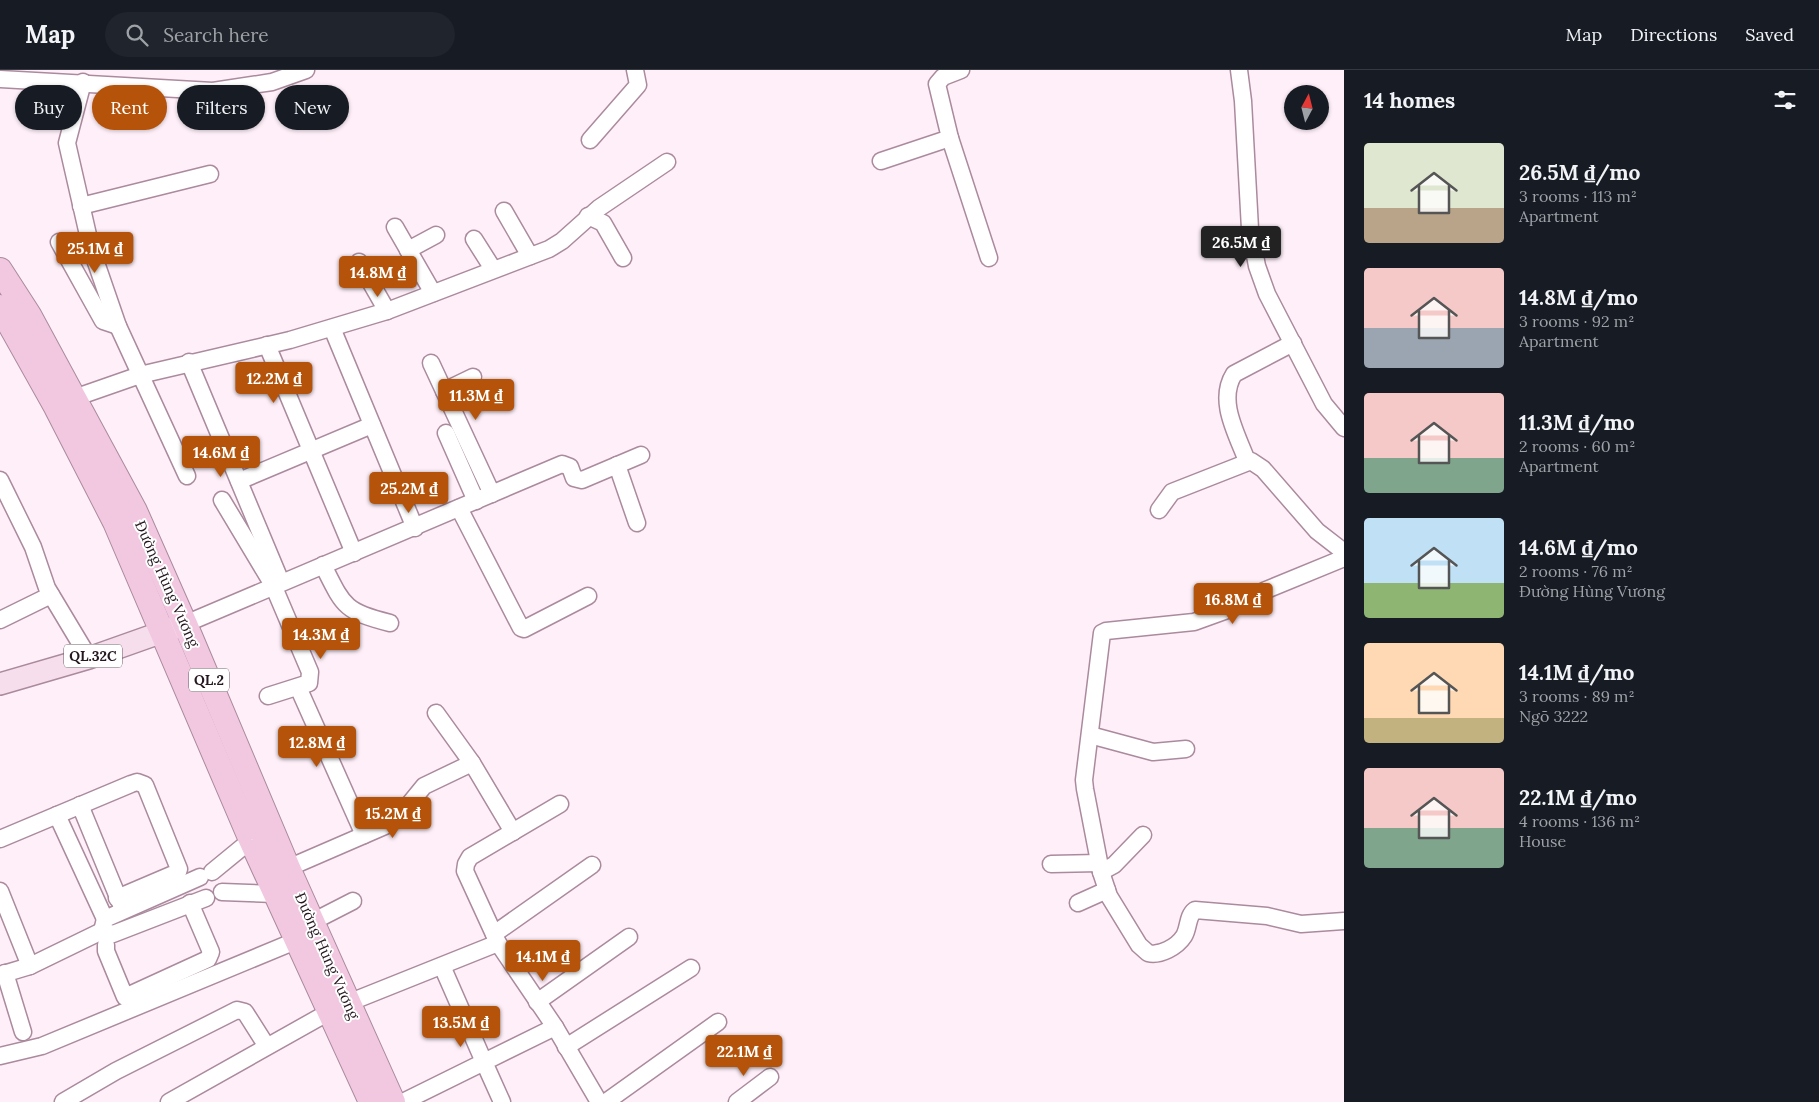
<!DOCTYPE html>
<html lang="en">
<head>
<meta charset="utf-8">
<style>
	:root { --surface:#171b24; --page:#20242c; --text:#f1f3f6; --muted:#9ea1a6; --line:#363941; --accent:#b45309 }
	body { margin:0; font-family:Lora,serif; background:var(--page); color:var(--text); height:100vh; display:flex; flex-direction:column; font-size:19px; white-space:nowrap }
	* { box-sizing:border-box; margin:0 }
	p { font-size:16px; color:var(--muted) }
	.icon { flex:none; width:28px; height:28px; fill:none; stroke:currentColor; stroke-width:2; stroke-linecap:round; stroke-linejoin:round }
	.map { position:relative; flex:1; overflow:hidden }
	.sheet { display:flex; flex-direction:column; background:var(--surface); width:475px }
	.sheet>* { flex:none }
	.banner { position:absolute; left:15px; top:15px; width:475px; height:45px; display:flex; gap:10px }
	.needle { width:32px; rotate:7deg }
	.buttons { position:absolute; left:1284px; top:15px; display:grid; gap:10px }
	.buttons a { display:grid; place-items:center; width:45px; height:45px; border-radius:50%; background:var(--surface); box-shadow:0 1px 4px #0004; font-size:25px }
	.price { position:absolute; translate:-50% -42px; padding:0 11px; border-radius:5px; background:var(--accent); color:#fff; font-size:16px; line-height:32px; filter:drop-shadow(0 1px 2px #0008) }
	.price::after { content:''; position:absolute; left:50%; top:30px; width:15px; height:11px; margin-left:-8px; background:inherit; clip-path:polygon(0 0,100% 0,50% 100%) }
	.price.on { background:#222; color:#fff }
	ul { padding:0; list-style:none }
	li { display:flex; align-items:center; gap:15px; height:125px; padding:0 20px }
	li span { display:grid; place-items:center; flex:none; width:140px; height:100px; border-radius:5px; color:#555 }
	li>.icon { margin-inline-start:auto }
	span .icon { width:60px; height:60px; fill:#fffc; stroke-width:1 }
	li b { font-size:21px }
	h2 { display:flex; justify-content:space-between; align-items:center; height:60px; padding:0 20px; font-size:21px }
	.tag { padding:0 18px; border-radius:22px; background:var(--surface); box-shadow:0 1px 4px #0004; font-size:18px; line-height:45px }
	.tag.on { background:var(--accent); color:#fff }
	header { display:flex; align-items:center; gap:30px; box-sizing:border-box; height:70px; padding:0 25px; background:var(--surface); border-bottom:1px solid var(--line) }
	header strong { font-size:24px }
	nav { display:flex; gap:28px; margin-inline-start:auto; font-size:18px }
	.search { width:350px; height:45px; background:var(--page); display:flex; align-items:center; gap:12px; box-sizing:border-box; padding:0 18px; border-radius:28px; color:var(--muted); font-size:19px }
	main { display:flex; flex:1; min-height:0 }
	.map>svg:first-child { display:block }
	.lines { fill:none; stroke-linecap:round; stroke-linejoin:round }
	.minor-casing { stroke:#ab8a9e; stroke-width:19 }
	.major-casing { stroke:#aa8a9d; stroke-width:24 }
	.highway-casing { stroke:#aa8a9d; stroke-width:26 }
	.minor { stroke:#fff; stroke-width:16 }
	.major { stroke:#f7deed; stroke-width:21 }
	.highway { stroke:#f2c8e1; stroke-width:24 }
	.labels { text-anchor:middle; stroke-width:4; stroke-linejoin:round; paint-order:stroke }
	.shield { fill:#fff; stroke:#665d62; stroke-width:1 }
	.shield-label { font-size:14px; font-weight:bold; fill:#24171f }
	.street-label { font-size:15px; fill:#24171f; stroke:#fff }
</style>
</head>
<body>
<header>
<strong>Map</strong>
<div class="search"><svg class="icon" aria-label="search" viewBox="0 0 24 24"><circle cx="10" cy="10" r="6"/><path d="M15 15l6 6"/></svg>Search here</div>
<nav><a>Map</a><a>Directions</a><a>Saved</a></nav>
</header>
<main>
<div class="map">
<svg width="1344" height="1032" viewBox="0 0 1344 1032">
	<rect width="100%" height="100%" fill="#feeff8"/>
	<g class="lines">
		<defs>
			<g id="minor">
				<polyline points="1239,0 1243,31 1250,159 1257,196 1267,224 1324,334 1344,358"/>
				<polyline points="0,9 213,21 272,12 306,0"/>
				<polyline points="83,12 67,73 91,178 118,256 187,406"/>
				<polyline points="950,68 989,188"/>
				<polyline points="590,70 638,15 635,0"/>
				<polyline points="881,91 950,68 937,14 943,7 961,0"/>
				<polyline points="81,136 210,104"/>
				<polyline points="504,141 530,186"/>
				<polyline points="588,146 603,153 623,188"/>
				<polyline points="395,157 433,223"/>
				<polyline points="474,169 493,199"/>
				<polyline points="59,172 103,251 118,256"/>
				<polyline points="408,180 436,165"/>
				<polyline points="359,192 387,241"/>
				<polyline points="332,258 415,458"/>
				<polyline points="267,275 354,483"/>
				<polyline points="189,292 281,512"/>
				<polyline points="431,293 492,424"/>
				<polyline points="444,321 473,307"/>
				<polyline points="74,328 140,305 290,270 387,241 549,179 562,171 599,138 667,92"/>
				<polyline points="446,363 476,431"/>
				<path d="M 1247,391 C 1237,364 1217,331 1234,304 L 1293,273"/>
				<polyline points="617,395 637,453"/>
				<polyline points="0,410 33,477 47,518 89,588"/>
				<polyline points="239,411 372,355"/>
				<polyline points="222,430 273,515 310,602 309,613 268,626"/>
				<polyline points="459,438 521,558 524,559 588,526"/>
				<polyline points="1159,440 1172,422 1251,391 1263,399 1317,461 1344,482"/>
				<path d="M 1344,488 L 1266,520 L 1230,539 L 1194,552 L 1106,561 L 1102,563 L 1084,710 L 1085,719 L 1101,802 L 1109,826 L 1139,875 L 1148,883 C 1160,886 1177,877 1184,866 C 1189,858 1187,846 1195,840 L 1267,846 L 1301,854 L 1344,851"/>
				<path d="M 323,495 C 344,537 344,541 390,553"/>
				<polyline points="0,550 51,525"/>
				<polyline points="185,554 562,394 570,397 574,408 582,410 641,385"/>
				<polyline points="298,617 364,765"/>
				<polyline points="436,643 472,693 513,762"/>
				<polyline points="1090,665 1153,682 1186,679"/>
				<polyline points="560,734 470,787 466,794 465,801 498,873 555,957 599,1032"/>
				<polyline points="80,735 122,837"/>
				<polyline points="57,745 105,849"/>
				<polyline points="0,769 131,714 137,712 145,715 179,799 178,802 117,828"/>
				<polyline points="1051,794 1099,793"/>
				<polyline points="288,798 385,756 402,743 424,716 472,693"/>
				<polyline points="212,802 251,770"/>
				<polyline points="1101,802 1114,795 1143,765"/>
				<polyline points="0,821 30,896"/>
				<polyline points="222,822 275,824"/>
				<polyline points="1078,833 1107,820"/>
				<polyline points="312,852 353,831"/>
				<polyline points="102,861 105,849 200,807"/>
				<polyline points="494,864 592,795"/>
				<polyline points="106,875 106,881 125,927 208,889 211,882 190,833"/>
				<polyline points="5,903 23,962"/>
				<polyline points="0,905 30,896 102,861 113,864 206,828"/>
				<polyline points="537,932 629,867"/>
				<polyline points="348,933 498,873"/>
				<polyline points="566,977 691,898"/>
				<polyline points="0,986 42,976 305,867"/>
				<polyline points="63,1032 116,1001 237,940 245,942 266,975"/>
				<polyline points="169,1032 329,942"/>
				<polyline points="403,1032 484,992 442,896"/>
				<polyline points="502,1032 484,992 555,957"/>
				<polyline points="606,1032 718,952"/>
				<polyline points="737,1032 770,1007"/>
			</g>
			<polyline id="major" points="0,614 89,588 185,554"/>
			<g id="highway">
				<polyline points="0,200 29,245 135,441 185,554 288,798 393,1032"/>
				<polyline points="0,237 56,337 115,452 251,770 371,1032"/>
			</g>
		</defs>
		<use href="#minor" class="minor-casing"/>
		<use href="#major" class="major-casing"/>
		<use href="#highway" class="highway-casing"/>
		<use href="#minor" class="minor"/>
		<use href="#major" class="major"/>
		<use href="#highway" class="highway"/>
	</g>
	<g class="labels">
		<g class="shield">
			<rect x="64" y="574.5" width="58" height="23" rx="4"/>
			<rect x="189" y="598.5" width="40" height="23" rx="4"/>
		</g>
		<g class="shield-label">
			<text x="93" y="591">QL.32C</text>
			<text x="209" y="615">QL.2</text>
		</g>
		<g class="street-label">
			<text transform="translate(167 514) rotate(66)" y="5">Đường Hùng Vương</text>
			<text transform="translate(327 886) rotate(66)" y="5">Đường Hùng Vương</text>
		</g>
	</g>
</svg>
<div class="buttons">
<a><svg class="needle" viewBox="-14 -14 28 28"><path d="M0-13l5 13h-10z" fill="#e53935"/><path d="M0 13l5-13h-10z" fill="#9ea1a6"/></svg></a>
</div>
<b class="price on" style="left:1241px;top:198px">26.5M ₫</b>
<b class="price" style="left:95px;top:204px">25.1M ₫</b>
<b class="price" style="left:378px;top:228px">14.8M ₫</b>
<b class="price" style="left:274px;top:334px">12.2M ₫</b>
<b class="price" style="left:476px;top:351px">11.3M ₫</b>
<b class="price" style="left:221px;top:408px">14.6M ₫</b>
<b class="price" style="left:409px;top:444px">25.2M ₫</b>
<b class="price" style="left:1233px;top:555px">16.8M ₫</b>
<b class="price" style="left:321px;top:590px">14.3M ₫</b>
<b class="price" style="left:317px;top:698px">12.8M ₫</b>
<b class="price" style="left:393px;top:769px">15.2M ₫</b>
<b class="price" style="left:543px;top:912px">14.1M ₫</b>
<b class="price" style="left:461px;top:978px">13.5M ₫</b>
<b class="price" style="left:744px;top:1007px">22.1M ₫</b>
<div class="banner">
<a class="tag">Buy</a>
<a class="tag on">Rent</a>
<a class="tag">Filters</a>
<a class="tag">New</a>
</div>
</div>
<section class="sheet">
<h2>14 homes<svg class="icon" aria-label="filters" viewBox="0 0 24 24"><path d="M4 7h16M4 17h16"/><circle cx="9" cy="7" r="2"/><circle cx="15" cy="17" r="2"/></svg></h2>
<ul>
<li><span style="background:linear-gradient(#dfe7d0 65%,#b9a48a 0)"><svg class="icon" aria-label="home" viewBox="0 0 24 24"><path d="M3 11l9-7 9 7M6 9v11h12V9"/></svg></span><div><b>26.5M ₫/mo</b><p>3 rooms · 113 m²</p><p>Apartment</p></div></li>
<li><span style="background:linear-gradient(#f6c9c9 60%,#9aa5b1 0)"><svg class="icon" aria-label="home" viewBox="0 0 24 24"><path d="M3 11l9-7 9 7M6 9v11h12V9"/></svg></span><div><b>14.8M ₫/mo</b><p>3 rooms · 92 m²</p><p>Apartment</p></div></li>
<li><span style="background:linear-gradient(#f6c9c9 65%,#7fa58c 0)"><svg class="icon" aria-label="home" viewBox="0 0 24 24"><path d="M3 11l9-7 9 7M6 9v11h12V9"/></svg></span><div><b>11.3M ₫/mo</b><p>2 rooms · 60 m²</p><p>Apartment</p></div></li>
<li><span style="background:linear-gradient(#bfe0f5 65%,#8fb573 0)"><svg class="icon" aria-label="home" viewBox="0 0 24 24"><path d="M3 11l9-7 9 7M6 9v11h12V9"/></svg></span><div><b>14.6M ₫/mo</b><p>2 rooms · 76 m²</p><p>Đường Hùng Vương</p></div></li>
<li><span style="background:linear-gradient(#ffd9b3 75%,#c2b280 0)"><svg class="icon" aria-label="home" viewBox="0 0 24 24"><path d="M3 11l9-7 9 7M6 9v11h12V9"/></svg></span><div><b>14.1M ₫/mo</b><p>3 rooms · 89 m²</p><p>Ngõ 3222</p></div></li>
<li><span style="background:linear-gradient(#f6c9c9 60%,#7fa58c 0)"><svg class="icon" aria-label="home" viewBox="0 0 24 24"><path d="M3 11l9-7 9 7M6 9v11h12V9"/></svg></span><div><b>22.1M ₫/mo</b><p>4 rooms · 136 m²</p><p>House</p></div></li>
</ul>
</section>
</main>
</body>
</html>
